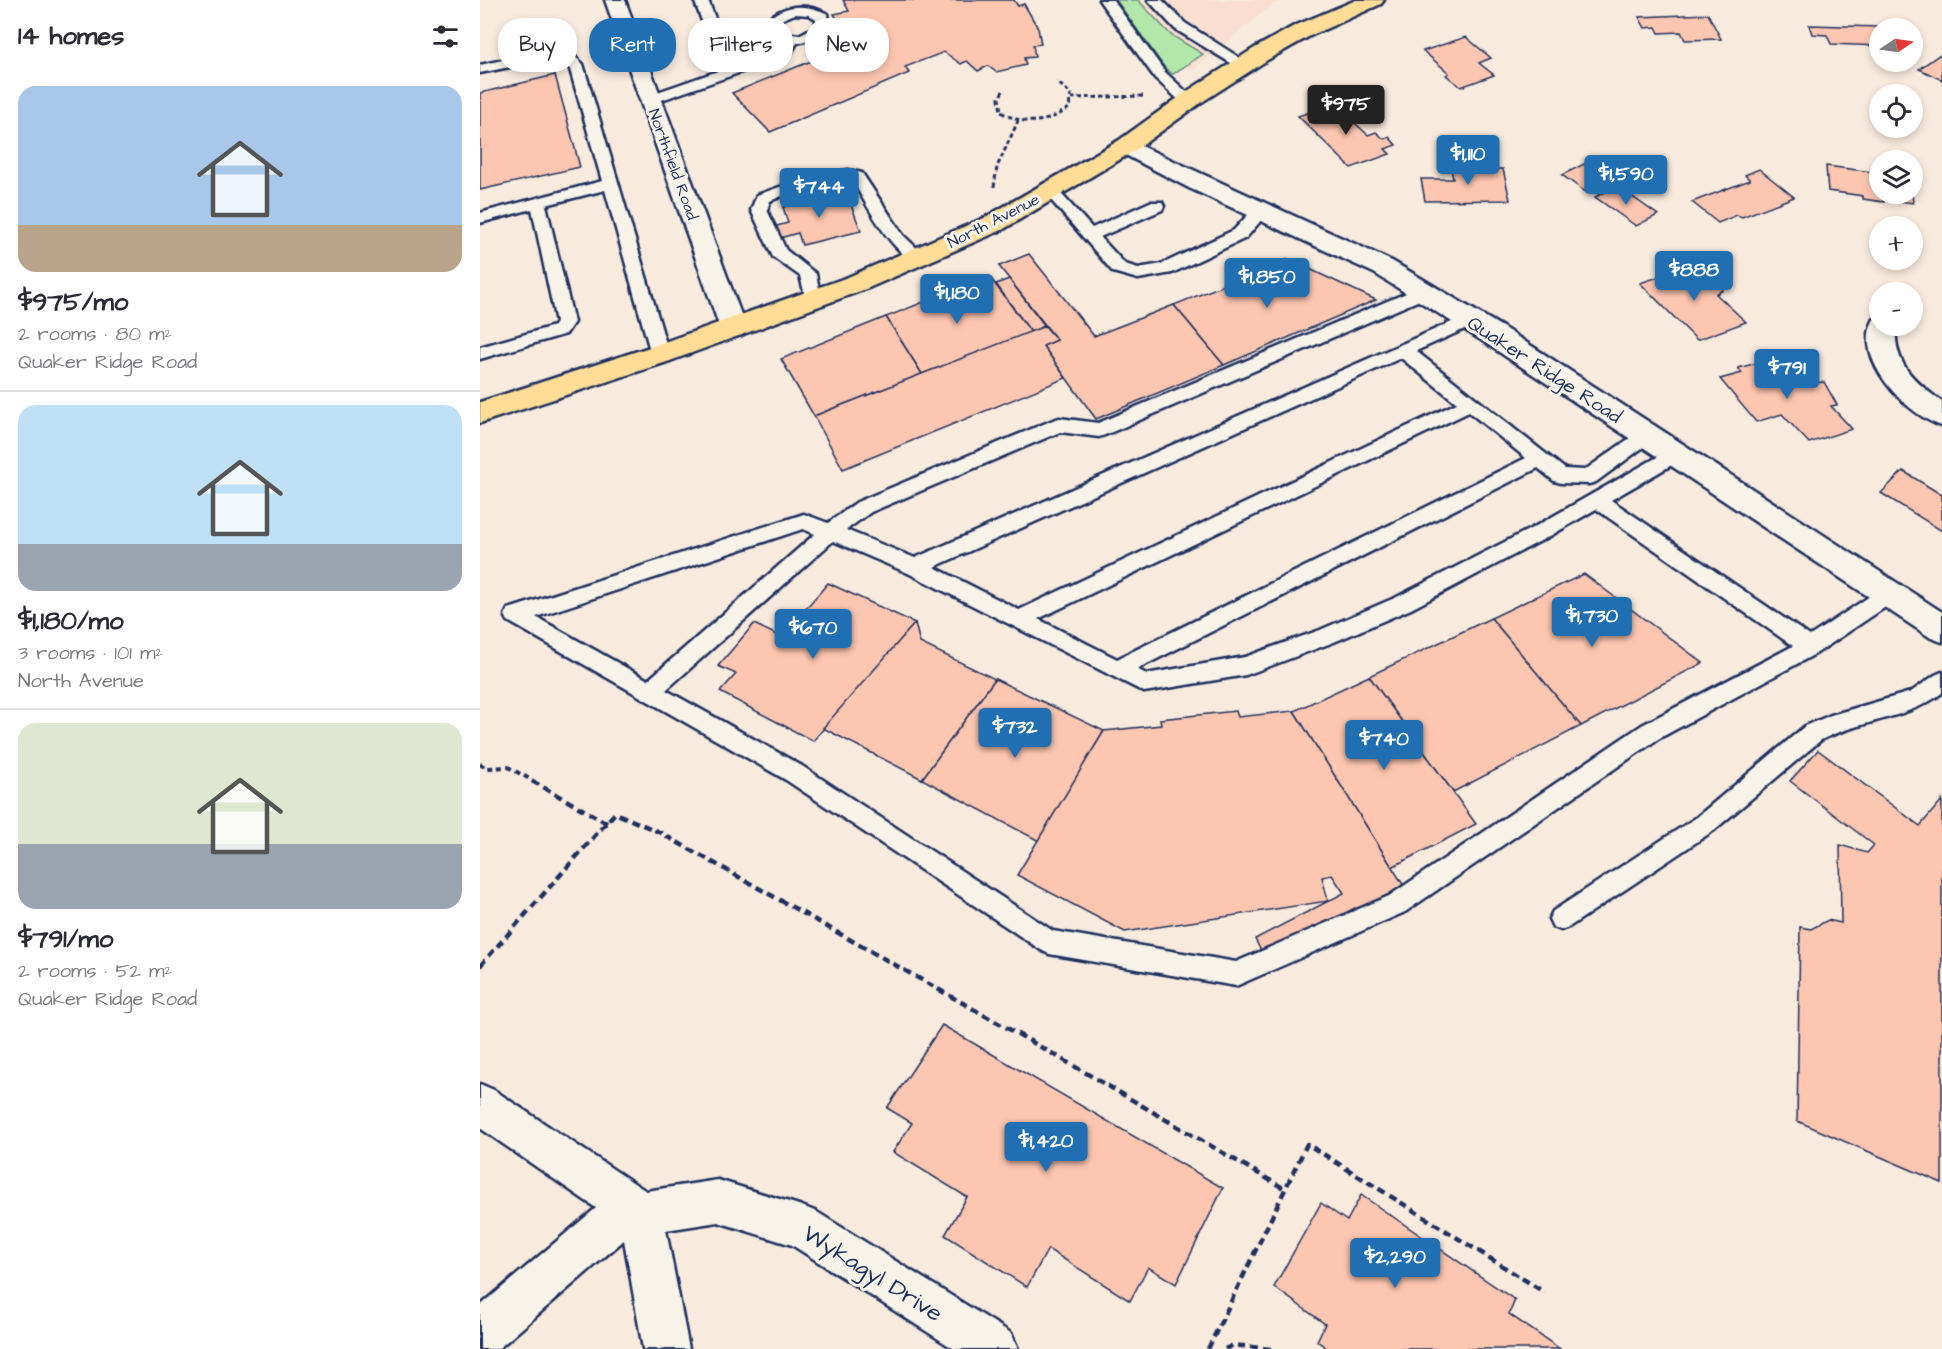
<!DOCTYPE html>
<html lang="en">
<head>
<meta charset="utf-8">
<style>
	:root { --surface:#fff; --page:#f7f7f7; --text:#2b2b33; --muted:#7c7c81; --line:#e1e1e2; --accent:#1f6fb2 }
	body { margin:0; font-family:"Architects Daughter",sans-serif; background:var(--page); color:var(--text); height:100vh; display:flex; flex-direction:column; font-size:22px; white-space:nowrap }
	* { box-sizing:border-box; margin:0 }
	p { font-size:20px; color:var(--muted) }
	.icon { flex:none; width:33px; height:33px; fill:none; stroke:currentColor; stroke-width:2; stroke-linecap:round; stroke-linejoin:round }
	.map { position:relative; flex:1; overflow:hidden }
	.sheet { display:flex; flex-direction:column; background:var(--surface); width:480px }
	.sheet>* { flex:none }
	.banner { position:absolute; left:18px; top:18px; width:570px; height:54px; display:flex; gap:12px }
	.needle { width:39px; rotate:77deg }
	.buttons { position:absolute; left:1389px; top:18px; display:grid; gap:12px }
	.buttons a { display:grid; place-items:center; width:54px; height:54px; border-radius:50%; background:var(--surface); box-shadow:0 3px 9px #0003; font-size:30px }
	.price { position:absolute; translate:-50% -51px; padding:0 14px; border-radius:6px; background:var(--accent); color:#fff; font-size:20px; line-height:39px; filter:drop-shadow(0 2px 3px #0008) }
	.price::after { content:''; position:absolute; left:50%; top:36px; width:18px; height:14px; margin-left:-9px; background:inherit; clip-path:polygon(0 0,100% 0,50% 100%) }
	.price.active { background:#222; color:#fff }
	ul { padding:0; list-style:none }
	li { display:grid; align-content:center; gap:12px; height:318px; padding:0 18px }
	li+li { border-top:2px solid var(--line) }
	li span { display:grid; place-items:center; height:186px; border-radius:18px; color:#555 }
	li>.icon { margin-inline-start:auto }
	span .icon { width:108px; height:108px; fill:#fffc; stroke-width:1 }
	li b { font-size:26px }
	h2 { display:flex; justify-content:space-between; align-items:center; height:72px; padding:0 18px; font-size:26px }
	.chip { padding:0 21px; border-radius:24px; background:var(--surface); box-shadow:0 3px 9px #0003; font-size:21px; line-height:54px }
	.chip.active { background:var(--accent); color:#fff }
	main { display:flex; flex:1; min-height:0 }
	.map>svg:first-child { display:block }
	.built { fill:#fadfd0 }
	.green { fill:#b3e7a9; stroke:#678b84; stroke-width:1.5 }
	.building { fill:#fdc6b0; stroke:#1b2f5e; stroke-width:1.5; fill-rule:evenodd }
	.lines { fill:none; stroke-linecap:round; stroke-linejoin:round }
	.service-casing { stroke:#1b2f5e; stroke-width:5 }
	.minor-casing { stroke:#1b2f5e; stroke-width:5 }
	.tertiary-casing { stroke:#1b2f5e; stroke-width:5 }
	.primary-casing { stroke:#1b2f5e; stroke-width:5 }
	.path-far2 { stroke:#1b2f5e; stroke-width:3; stroke-dasharray:4.5 3; stroke-linecap:butt }
	.path-far1 { stroke:#1b2f5e; stroke-width:4; stroke-dasharray:5 4.5; stroke-linecap:butt }
	.path { stroke:#1b2f5e; stroke-width:4.5; stroke-dasharray:8 5; stroke-linecap:butt }
	.service { fill:#f7f3e8; fill-rule:evenodd }
	.minor { fill:#f7f3e8; fill-rule:evenodd }
	.tertiary { fill:#f7f3e8; fill-rule:evenodd }
	.primary { fill:#ffdd96; fill-rule:evenodd }
	.labels { text-anchor:middle; stroke-width:6; stroke-linejoin:round; paint-order:stroke }
	.far-street-label { font-size:16px; fill:#1b2f5e; stroke:#f7f3e8 }
	.street-label { font-size:20px; fill:#1b2f5e; stroke:#f7f3e8 }
	.near-street-label { font-size:24px; fill:#1b2f5e; stroke:#f7f3e8 }
</style>
</head>
<body>
<main>
<section class="sheet">
<h2>14 homes<svg class="icon" aria-label="filters" viewBox="0 0 24 24"><path d="M4 7h16M4 17h16"/><circle cx="9" cy="7" r="2"/><circle cx="15" cy="17" r="2"/></svg></h2>
<ul>
<li><span style="background:linear-gradient(#a9c7e8 75%,#b9a48a 0)"><svg class="icon" aria-label="home" viewBox="0 0 24 24"><path d="M3 11l9-7 9 7M6 9v11h12V9"/></svg></span><div><b>$975/mo</b><p>2 rooms · 80 m²</p><p>Quaker Ridge Road</p></div></li>
<li><span style="background:linear-gradient(#bfe0f5 75%,#9aa5b1 0)"><svg class="icon" aria-label="home" viewBox="0 0 24 24"><path d="M3 11l9-7 9 7M6 9v11h12V9"/></svg></span><div><b>$1,180/mo</b><p>3 rooms · 101 m²</p><p>North Avenue</p></div></li>
<li><span style="background:linear-gradient(#dfe7d0 65%,#9aa5b1 0)"><svg class="icon" aria-label="home" viewBox="0 0 24 24"><path d="M3 11l9-7 9 7M6 9v11h12V9"/></svg></span><div><b>$791/mo</b><p>2 rooms · 52 m²</p><p>Quaker Ridge Road</p></div></li>
</ul>
</section>
<div class="map">
<svg width="1462" height="1349" viewBox="0 0 1462 1349">
	<rect width="100%" height="100%" fill="#f8eadd"/>
	<filter id="ink" filterUnits="userSpaceOnUse"><feTurbulence type="fractalNoise" baseFrequency=".0167" numOctaves="2"/><feDisplacementMap in="SourceGraphic" scale="12" xChannelSelector="R" yChannelSelector="G"/><feConvolveMatrix kernelMatrix="1 2 1 2 8 2 1 2 1" color-interpolation-filters="sRGB"/></filter>
	<g filter="url(#ink)">
		<polygon class="built" points="659,0 805,0 793,4 712,71"/>
		<polygon class="green" points="636,0 658,0 691,35 723,54 693,74 685,68"/>
		<g class="building">
			<path d="M 363,0 L 534,0 L 538,6 L 544,4 L 558,28 L 561,44 L 553,45 L 555,57 L 544,58 L 546,65 L 516,72 L 508,66 L 498,71 L 487,61 L 481,64 L 464,52 L 425,67 L 429,73 L 290,132 L 252,93 L 346,55 L 336,49 L 350,40 L 356,32 L 358,20 L 354,14 L 369,11 ZM 384,29 L 387,39 L 364,48 L 362,45 L 371,38 L 374,31 Z"/>
			<polygon points="1228,14 1241,39 1205,40 1201,32 1179,33 1176,27 1165,28 1159,17"/>
			<polygon points="1329,25 1399,27 1400,46 1351,44 1347,35 1332,34"/>
			<polygon points="986,37 1011,58 999,63 1014,75 981,87 966,75 969,73 943,51"/>
			<polygon points="1459,55 1462,57 1462,80 1439,69"/>
			<polygon points="75,75 100,167 0,190 0,93"/>
			<polygon points="854,104 888,135 896,132 904,139 909,137 916,145 905,149 910,154 871,168 818,116"/>
			<polygon points="1112,160 1137,178 1107,193 1082,175"/>
			<polygon points="1346,166 1400,173 1400,194 1432,194 1433,203 1403,199 1404,202 1383,199 1383,196 1348,191"/>
			<polygon points="971,169 1023,169 1030,200 945,201 941,179 973,179"/>
			<polygon points="1279,169 1314,197 1262,217 1257,215 1238,223 1212,202 1270,180 1265,175"/>
			<polygon points="1137,186 1178,215 1156,226 1115,197"/>
			<polygon points="366,192 381,231 322,245 318,233 296,239 293,227 308,223 303,207"/>
			<polygon points="549,254 614,336 694,305 744,365 616,419 563,346 577,340 519,266"/>
			<polygon points="808,259 896,300 744,365 694,305"/>
			<polygon points="1211,266 1224,279 1231,278 1242,284 1243,290 1236,294 1266,322 1217,340 1160,283"/>
			<polygon points="509,276 551,332 442,374 406,317"/>
			<polygon points="529,279 565,326 551,332 516,284"/>
			<polygon points="406,317 442,374 334,416 301,359"/>
			<polygon points="565,326 577,340 563,346 586,378 363,469 334,416"/>
			<polygon points="1281,362 1293,374 1315,367 1329,383 1344,382 1357,405 1351,406 1372,429 1329,443 1302,414 1276,422 1240,379 1262,373 1258,368"/>
			<polygon points="1423,471 1462,495 1462,531 1401,493"/>
			<polygon points="1104,574 1223,663 1101,726 1011,618"/>
			<polygon points="348,583 435,623 333,741 240,692 256,674 238,666 274,624 301,637"/>
			<polygon points="1011,618 1101,726 973,792 889,676"/>
			<polygon points="435,623 440,643 515,679 442,779 343,728"/>
			<polygon points="889,676 996,824 912,867 814,711"/>
			<polygon points="515,679 624,731 559,841 442,779"/>
			<polygon points="756,711 758,717 814,711 924,886 878,911 875,908 783,955 775,939 864,893 852,875 842,877 848,901 645,932 537,875 624,731 681,725 680,719"/>
			<polygon points="1338,750 1440,826 1462,800 1462,1183 1317,1121 1320,927 1331,929 1348,920 1361,923 1360,845 1387,853 1394,845 1310,781"/>
			<polygon points="462,1025 743,1188 696,1284 668,1267 650,1301 568,1249 547,1287 465,1235 487,1197 413,1152 432,1123 407,1108"/>
			<polygon points="881,1195 1035,1300 1029,1314 1080,1349 848,1349 837,1341 845,1324 794,1287 841,1203 867,1221"/>
		</g>
		<g class="lines">
			<defs>
				<g id="service">
					<path d="M 214,0 L 228,0 L 253,65 L 300,49 L 304,42 L 287,37 L 283,25 C 299,4 325,2 348,14 L 350,27 L 337,38 L 317,43 L 310,55 L 176,102 L 166,102 L 164,99 L 166,96 L 241,70 ZM 315,14 L 329,15 L 336,19 L 336,26 L 319,35 L 298,32 L 297,26 L 303,19 Z"/>
					<polygon points="619,0 633,0 685,72 713,98 715,101 713,104 703,104 675,78"/>
					<polygon points="668,0 682,0 705,23 771,65 769,68 759,68 695,29"/>
					<polygon points="83,49 88,50 103,64 189,354 186,358 174,358 171,354 125,190 66,205 94,322 86,334 0,359 0,347 74,326 76,322 52,209 0,223 0,213 122,181 89,66 80,57 0,73 0,65 67,50"/>
					<path d="M 368,170 L 382,173 L 423,235 L 446,257 L 444,261 C 418,268 384,199 372,180 C 344,177 315,191 290,201 L 287,210 L 306,250 L 336,274 L 341,299 L 339,303 L 327,303 L 320,276 L 293,257 L 271,210 L 277,195 L 325,178 Z"/>
					<polygon points="570,185 575,187 612,228 670,202 682,202 684,206 682,210 620,237 645,264 658,268 682,264 754,230 775,207 787,207 789,211 766,238 692,273 658,279 633,272 565,193 562,190"/>
					<path d="M 943,286 L 949,288 L 951,292 L 949,296 L 625,435 L 619,437 L 580,432 L 391,512 L 366,530 L 435,558 L 990,314 L 996,316 L 998,320 L 996,324 L 936,351 L 1085,469 L 1105,470 L 1161,430 L 1167,428 L 1173,430 L 1176,435 L 1173,440 L 1116,482 L 1109,484 L 1081,483 L 1074,481 L 1058,468 L 657,669 L 666,674 L 765,657 L 840,630 L 917,597 L 1056,526 L 1195,447 L 1202,449 L 1204,454 L 1202,459 L 1131,500 L 1330,636 L 1402,588 L 1409,586 L 1416,588 L 1419,594 L 1416,600 L 1337,653 L 1178,739 L 925,912 L 765,982 L 756,986 L 569,954 L 561,950 L 306,780 L 28,621 L 25,615 L 28,609 L 35,607 L 324,514 L 348,523 L 377,502 L 573,420 L 579,418 L 618,423 ZM 921,358 L 977,403 L 539,610 L 454,567 ZM 989,412 L 1046,458 L 637,659 L 558,619 ZM 1116,509 L 1313,646 L 1162,725 L 909,896 L 756,962 L 573,931 L 322,766 L 186,690 L 353,541 L 428,573 L 664,692 L 766,675 L 854,642 L 931,609 L 1070,536 ZM 323,529 L 335,534 L 168,680 L 56,617 Z"/>
					<path d="M 1462,672 L 1462,693 C 1426,720 1380,720 1341,740 L 1233,831 L 1089,927 L 1081,930 L 1073,927 L 1069,919 L 1073,911 L 1217,817 L 1325,726 L 1351,715 L 1431,692 L 1455,675 Z"/>
				</g>
				<g id="minor">
					<polygon points="125,0 145,0 266,328 262,335 253,337 244,335 240,328"/>
					<path d="M 1400,318 L 1400,326 L 1416,326 C 1413,364 1434,381 1462,402 L 1462,426 C 1428,416 1371,358 1394,319 Z"/>
					<polygon points="0,1084 14,1090 166,1191 238,1180 322,1206 337,1212 531,1333 538,1349 474,1349 312,1245 238,1222 186,1230 209,1349 163,1349 144,1240 18,1349 0,1349 0,1306 116,1208 0,1128"/>
				</g>
				<polygon id="tertiary" points="646,139 912,261 1024,328 1462,612 1462,642 1451,638 1004,342 894,273 709,188 638,151 634,146 638,141"/>
				<polygon id="primary" points="876,0 904,0 901,4 830,36 789,59 722,102 654,151 522,230 386,289 190,361 0,423 0,402 170,347 368,277 504,218 638,141 706,92 773,49 814,26"/>
			</defs>
			<use href="#service" class="service-casing"/>
			<use href="#minor" class="minor-casing"/>
			<use href="#tertiary" class="tertiary-casing"/>
			<use href="#primary" class="primary-casing"/>
			<g class="path-far2">
				<path d="M 523,91 L 519,98 L 521,112 C 544,126 567,124 589,108 L 591,94 L 577,82"/>
				<polyline points="591,98 663,96"/>
				<polyline points="514,187 517,167 538,121"/>
			</g>
			<polyline class="path-far1" points="0,764 6,768 28,767 55,782"/>
			<g class="path">
				<polyline points="52,781 127,823"/>
				<polyline points="0,966 135,813 179,832 575,1055 805,1189"/>
				<polyline points="728,1349 827,1144 1064,1292"/>
				<polyline points="745,1349 753,1345 791,1349"/>
			</g>
			<use href="#service" class="service"/>
			<use href="#minor" class="minor"/>
			<use href="#tertiary" class="tertiary"/>
			<use href="#primary" class="primary"/>
		</g>
	</g>
	<g class="labels">
		<g class="far-street-label">
			<text transform="translate(194 164) rotate(70)" y="6">Northfield Road</text>
			<text transform="translate(513 220) rotate(-27)" y="6">North Avenue</text>
		</g>
		<g class="street-label">
			<text transform="translate(1065 369) rotate(33)" y="7">Quaker Ridge Road</text>
		</g>
		<g class="near-street-label">
			<text transform="translate(393 1273) rotate(32)" y="8">Wykagyl Drive</text>
		</g>
	</g>
</svg>
<div class="buttons">
<a><svg class="needle" viewBox="-14 -14 28 28"><path d="M0-13l5 13h-10z" fill="#e53935"/><path d="M0 13l5-13h-10z" fill="#7c7c81"/></svg></a>
<a><svg class="icon" aria-label="locate" viewBox="0 0 24 24"><circle cx="12" cy="12" r="6"/><path d="M12 2v4M12 18v4M2 12h4M18 12h4"/></svg></a>
<a><svg class="icon" aria-label="layers" viewBox="0 0 24 24"><path d="M12 4l9 5-9 5-9-5zM3 14l9 5 9-5"/></svg></a>
<a>+</a>
<a>−</a>
</div>
<b class="price active" style="left:866px;top:136px">$975</b>
<b class="price" style="left:988px;top:186px">$1,110</b>
<b class="price" style="left:1146px;top:206px">$1,590</b>
<b class="price" style="left:339px;top:219px">$744</b>
<b class="price" style="left:1214px;top:302px">$888</b>
<b class="price" style="left:787px;top:309px">$1,850</b>
<b class="price" style="left:477px;top:325px">$1,180</b>
<b class="price" style="left:1307px;top:400px">$791</b>
<b class="price" style="left:1112px;top:648px">$1,730</b>
<b class="price" style="left:333px;top:660px">$670</b>
<b class="price" style="left:535px;top:759px">$732</b>
<b class="price" style="left:904px;top:771px">$740</b>
<b class="price" style="left:566px;top:1173px">$1,420</b>
<b class="price" style="left:915px;top:1289px">$2,290</b>
<div class="banner">
<a class="chip">Buy</a>
<a class="chip active">Rent</a>
<a class="chip">Filters</a>
<a class="chip">New</a>
</div>
</div>
</main>
</body>
</html>
